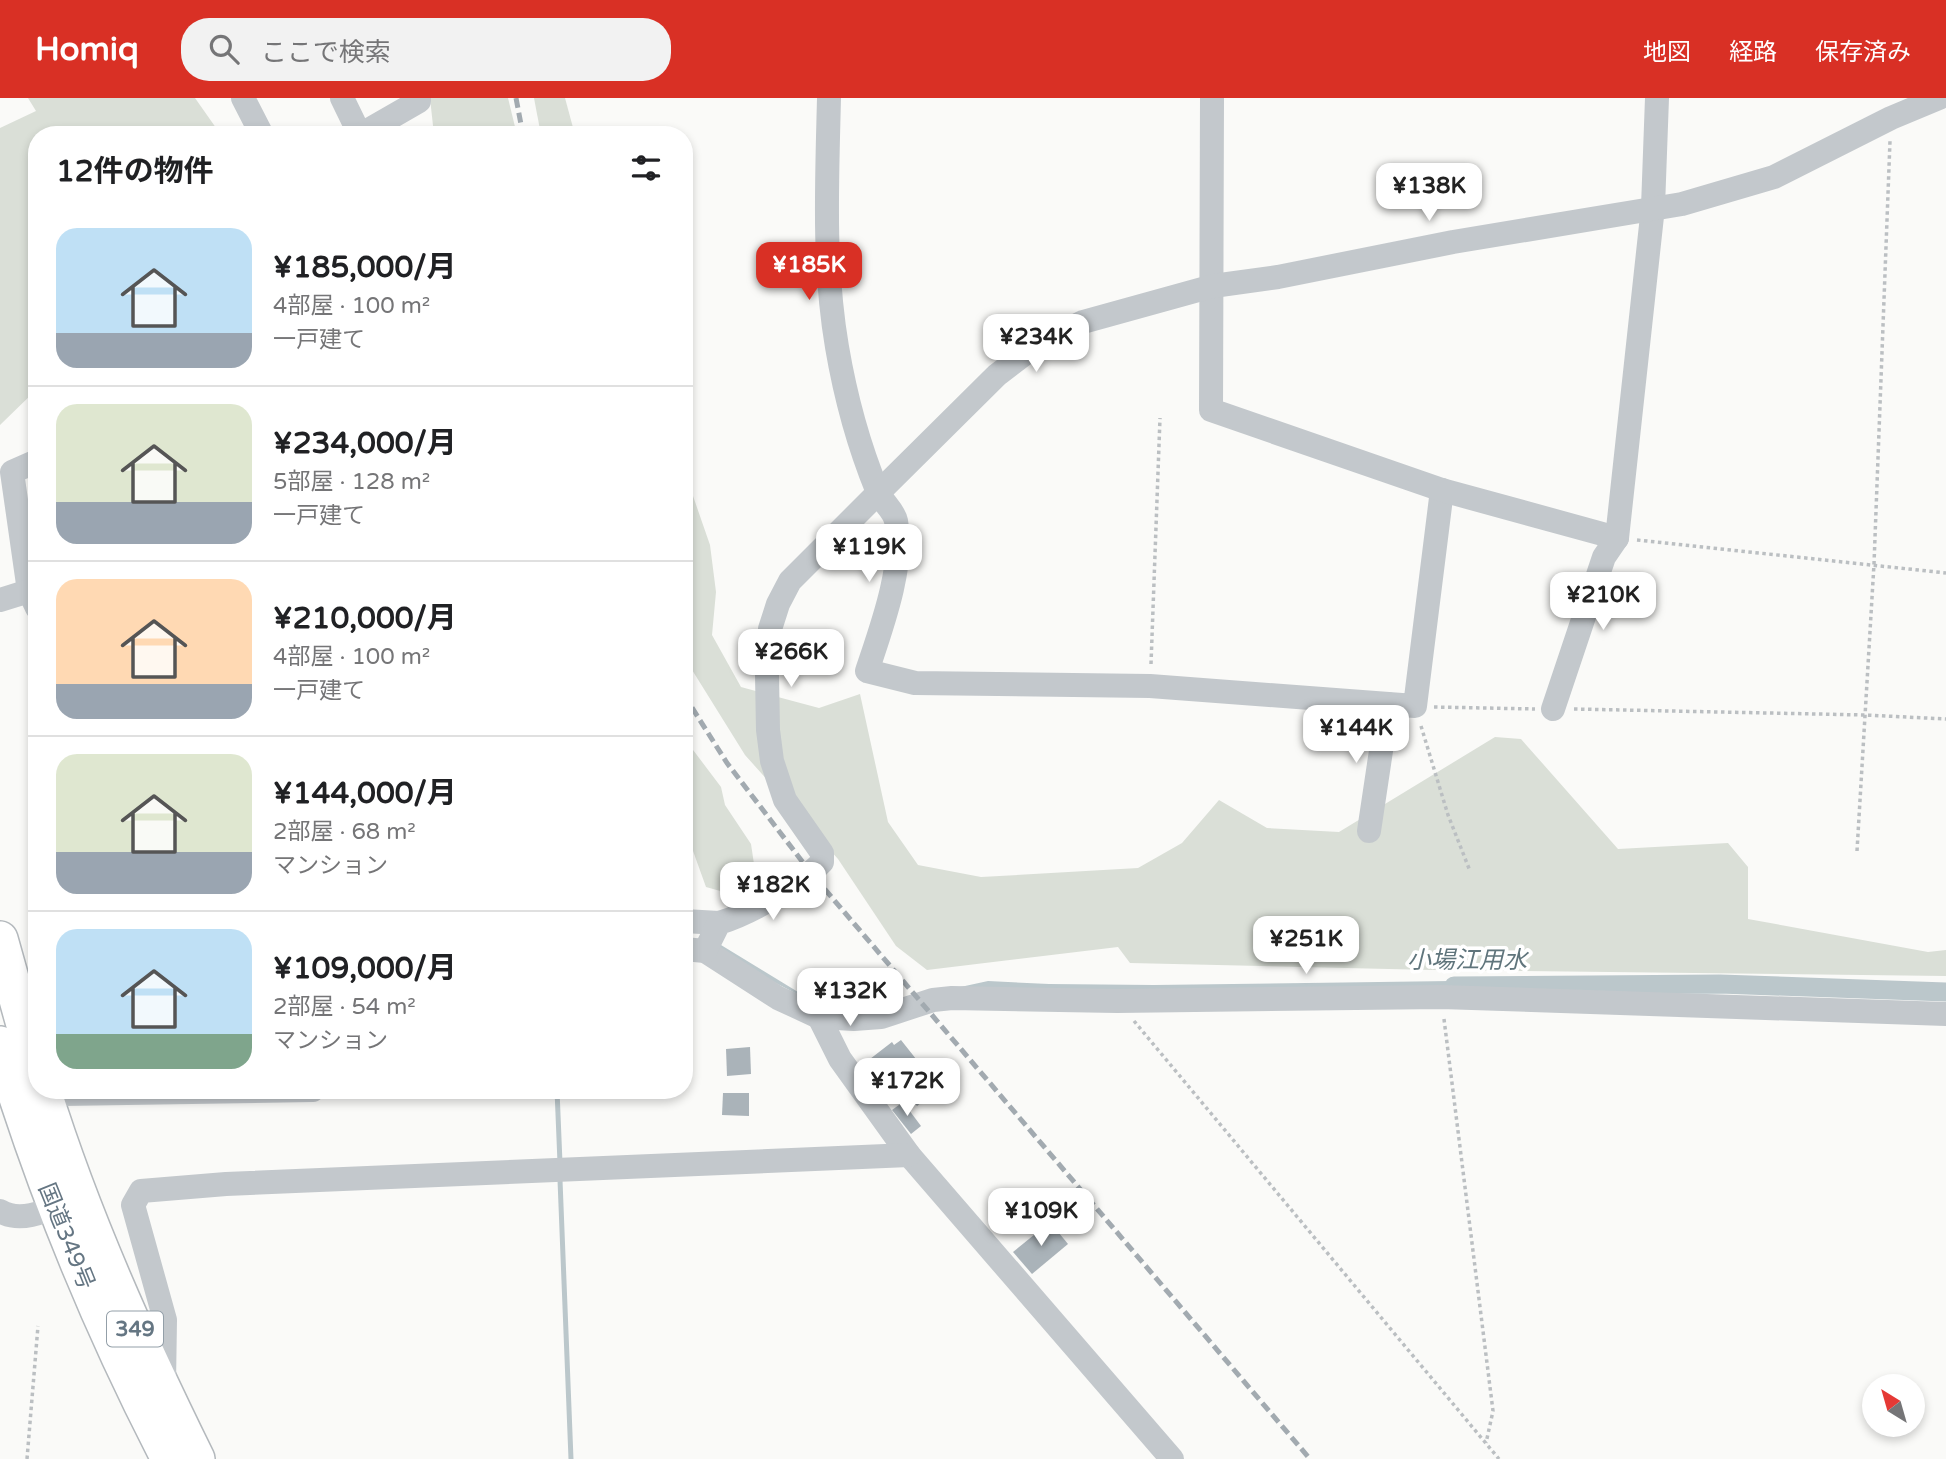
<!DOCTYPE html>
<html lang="ja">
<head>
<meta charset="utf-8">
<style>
	:root { --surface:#fff; --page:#f2f2f2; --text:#202124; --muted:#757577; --line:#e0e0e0; --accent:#d93025 }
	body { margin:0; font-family:"Varela Round","Noto Sans JP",sans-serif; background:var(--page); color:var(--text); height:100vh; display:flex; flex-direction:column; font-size:26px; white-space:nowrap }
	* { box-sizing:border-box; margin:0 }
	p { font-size:23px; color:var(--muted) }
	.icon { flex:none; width:38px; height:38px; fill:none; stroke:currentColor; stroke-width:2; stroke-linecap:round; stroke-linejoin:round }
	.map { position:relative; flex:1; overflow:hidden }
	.details { position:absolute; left:28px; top:28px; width:665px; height:973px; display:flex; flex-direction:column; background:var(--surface); border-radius:28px; box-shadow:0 4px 10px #0003 }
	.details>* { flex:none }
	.needle { width:46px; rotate:323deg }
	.controls { position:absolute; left:1862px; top:1276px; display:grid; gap:14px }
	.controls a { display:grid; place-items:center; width:63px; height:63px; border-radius:50%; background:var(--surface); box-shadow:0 4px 10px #0003; font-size:35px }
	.price { position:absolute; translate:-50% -60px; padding:0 16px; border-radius:14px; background:#fff; color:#222; font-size:23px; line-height:46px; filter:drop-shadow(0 2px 4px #0008) }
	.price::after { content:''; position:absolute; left:50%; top:42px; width:21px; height:16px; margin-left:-10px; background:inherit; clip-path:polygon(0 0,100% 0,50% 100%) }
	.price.active { background:var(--accent); color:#fff }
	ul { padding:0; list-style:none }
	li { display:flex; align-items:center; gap:21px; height:175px; padding:0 28px }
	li+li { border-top:2px solid var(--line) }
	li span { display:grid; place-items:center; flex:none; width:196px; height:140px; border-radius:21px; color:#555 }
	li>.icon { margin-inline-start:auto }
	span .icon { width:84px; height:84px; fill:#fffc; stroke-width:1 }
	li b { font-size:30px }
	h2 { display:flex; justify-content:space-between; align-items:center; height:84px; padding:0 28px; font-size:30px }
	header { display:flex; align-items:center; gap:42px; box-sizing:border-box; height:98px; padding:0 35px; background:var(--accent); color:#fff }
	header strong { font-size:33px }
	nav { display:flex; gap:38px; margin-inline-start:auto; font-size:24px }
	.search { width:490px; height:63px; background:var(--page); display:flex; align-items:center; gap:18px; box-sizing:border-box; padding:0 24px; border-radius:28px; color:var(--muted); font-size:26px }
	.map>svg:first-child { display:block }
	.green { fill:#dadfd7 }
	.water { fill:#bbc7cb }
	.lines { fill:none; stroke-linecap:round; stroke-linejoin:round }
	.stream { stroke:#bbc7cb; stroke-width:5 }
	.canal { stroke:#bbc7cb; stroke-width:19 }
	.building { fill:#aab3b9 }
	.highway-casing { stroke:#b4b9bd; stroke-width:38 }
	.path { stroke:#bbbfc2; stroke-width:3.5; stroke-dasharray:3.5 3.5; stroke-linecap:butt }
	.minor { stroke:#c3c8cc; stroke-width:24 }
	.highway { stroke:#fff; stroke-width:35 }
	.rail { stroke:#a2aab0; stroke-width:5; stroke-dasharray:10 5; stroke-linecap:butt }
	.labels { text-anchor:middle; stroke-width:7; stroke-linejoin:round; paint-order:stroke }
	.shield { fill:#fff; stroke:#939fa8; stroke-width:2 }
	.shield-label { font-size:21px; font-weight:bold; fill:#657683 }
	.street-label { font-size:23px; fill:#657683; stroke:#fff }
	.water-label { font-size:24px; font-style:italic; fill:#60757c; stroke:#fff }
</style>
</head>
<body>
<header>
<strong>Homiq</strong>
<div class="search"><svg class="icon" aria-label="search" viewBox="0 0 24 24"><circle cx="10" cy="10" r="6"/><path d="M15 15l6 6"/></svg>ここで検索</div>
<nav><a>地図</a><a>経路</a><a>保存済み</a></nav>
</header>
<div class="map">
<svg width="1946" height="1361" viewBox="0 0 1946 1361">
	<rect width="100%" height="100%" fill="#fafaf8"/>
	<g class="green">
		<polygon points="28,0 195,0 221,37 37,37 37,291 0,327 0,30 36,13"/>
		<polygon points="430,0 508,0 517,37 434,37"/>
		<polygon points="534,0 565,0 575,37 541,37"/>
		<polygon points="684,372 710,447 716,494 712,537 741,589 819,610 860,596 888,724 918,767 981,779 1138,770 1182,745 1219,702 1267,730 1339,734 1495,639 1521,641 1618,751 1728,745 1748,769 1748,821 1928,854 1946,852 1946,878 1432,872 1130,865 1118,849 927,872 896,848 838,761 745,657 684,559"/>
		<polygon points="684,640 721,689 725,707 751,746 757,786 738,798 706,789 684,728"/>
	</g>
	<polygon class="water" points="721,847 798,894 833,904 887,905 988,883 1049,886 1154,887 1451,883 1450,893 886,914 830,913 715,854"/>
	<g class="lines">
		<g class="stream">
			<polyline points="557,992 560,1065"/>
			<polyline points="560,1082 571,1361"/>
		</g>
		<polyline class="canal" points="1454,888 1720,886 1946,894"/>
	</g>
	<g class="building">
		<polygon points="901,942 939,990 917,1008 903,990 897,994 870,961 892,944 894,947"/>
		<polygon points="750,949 751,976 727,978 726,951"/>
		<polygon points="723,995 749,995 749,1018 722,1017"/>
		<polygon points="903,1004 921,1028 911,1036 892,1012"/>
		<polygon points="1050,1124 1068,1146 1032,1176 1013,1154"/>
	</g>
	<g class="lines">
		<defs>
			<g id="highway">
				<polyline points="0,841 37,973"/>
				<path d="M 0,946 C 44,1092 99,1226 169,1361"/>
				<path d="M 43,992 C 83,1120 138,1241 197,1361"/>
			</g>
		</defs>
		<use href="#highway" class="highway-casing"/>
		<g class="path">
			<polyline points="1637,442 1946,475"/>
			<polyline points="1151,566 1160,320"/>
			<polyline points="1434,609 1535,611"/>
			<polyline points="1574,611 1865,617 1946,621"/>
			<polyline points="1421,628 1448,717 1470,773"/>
			<polyline points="1857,753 1874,466 1890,43"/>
			<polyline points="1444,921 1493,1313 1486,1345"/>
			<polyline points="1134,923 1499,1361"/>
			<polyline points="27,1361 38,1228"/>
		</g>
		<g class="minor">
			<polyline points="243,0 262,37"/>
			<polyline points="342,0 360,37"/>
			<path d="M 829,0 C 827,83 823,167 837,249 C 845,296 859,348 877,392 C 881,403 894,412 896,423 C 905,467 881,531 867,573 L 915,585 L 1150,588 L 1415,608 L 1442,392"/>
			<polyline points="1212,0 1211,312 1442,392 1617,440"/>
			<polyline points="360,37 419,3 419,0"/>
			<polyline points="37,363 12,374 29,493 37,510"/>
			<polyline points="0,502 29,493"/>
			<polyline points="1553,611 1604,459 1617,440 1653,109 1657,0"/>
			<polyline points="1369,733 1388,606"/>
			<polyline points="684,823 719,825"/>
			<polyline points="684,851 705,853 778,900 819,919 854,921 881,919 933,902 952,900 1117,903 1441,899 1946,916"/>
			<path d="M 705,853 L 719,825 C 749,816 800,787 822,764 L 822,755 L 785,702 L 772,663 L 768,632 L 767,577 L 770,531 L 778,506 L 790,483 L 878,395 L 997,277 L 1035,248 L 1083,224 L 1213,188 L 1278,179 L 1453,144 L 1682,106 L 1774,79 L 1891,20 L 1939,0"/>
			<polyline points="819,919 840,961 909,1057 1172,1361"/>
			<polyline points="63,996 313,992"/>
			<path d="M 0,1113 C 21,1126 48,1112 69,1103"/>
			<polyline points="164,1285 165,1222 133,1107 141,1093 226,1086 909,1057"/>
		</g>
		<use href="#highway" class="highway"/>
		<g class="rail">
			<polyline points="516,0 523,37"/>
			<polyline points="684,597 727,665 811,775 1310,1361"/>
		</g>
	</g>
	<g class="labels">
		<rect class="shield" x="107" y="1213.5" width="56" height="35" rx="5"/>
		<g class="shield-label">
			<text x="135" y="1238">349</text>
		</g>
		<g class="street-label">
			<text transform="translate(67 1138) rotate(68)" y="8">国道349号</text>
		</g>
		<g class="water-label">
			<text x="1467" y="870">小場江用水</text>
		</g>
	</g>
</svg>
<div class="controls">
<a><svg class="needle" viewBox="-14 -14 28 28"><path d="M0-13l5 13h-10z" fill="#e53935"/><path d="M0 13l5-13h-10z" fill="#757577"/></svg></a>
</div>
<b class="price" style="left:1429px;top:125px">¥138K</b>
<b class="price active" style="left:809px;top:204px">¥185K</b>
<b class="price" style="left:1036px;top:276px">¥234K</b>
<b class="price" style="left:869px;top:486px">¥119K</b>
<b class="price" style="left:1603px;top:534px">¥210K</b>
<b class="price" style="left:791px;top:591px">¥266K</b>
<b class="price" style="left:1356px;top:667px">¥144K</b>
<b class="price" style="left:773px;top:824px">¥182K</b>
<b class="price" style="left:1306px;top:878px">¥251K</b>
<b class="price" style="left:850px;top:930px">¥132K</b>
<b class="price" style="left:907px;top:1020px">¥172K</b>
<b class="price" style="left:1041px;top:1150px">¥109K</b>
<section class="details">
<h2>12件の物件<svg class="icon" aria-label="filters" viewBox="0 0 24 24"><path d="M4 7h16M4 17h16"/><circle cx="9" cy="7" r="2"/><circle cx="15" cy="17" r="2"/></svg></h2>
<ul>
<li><span style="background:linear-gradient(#bfe0f5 75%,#9aa5b1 0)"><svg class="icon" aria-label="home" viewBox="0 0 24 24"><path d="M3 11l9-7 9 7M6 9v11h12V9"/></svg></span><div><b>¥185,000/月</b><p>4部屋 · 100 m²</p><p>一戸建て</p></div></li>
<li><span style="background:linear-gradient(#dfe7d0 70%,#9aa5b1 0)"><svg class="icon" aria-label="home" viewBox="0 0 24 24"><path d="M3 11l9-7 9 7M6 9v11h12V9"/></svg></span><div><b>¥234,000/月</b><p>5部屋 · 128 m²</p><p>一戸建て</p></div></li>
<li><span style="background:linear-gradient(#ffd9b3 75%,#9aa5b1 0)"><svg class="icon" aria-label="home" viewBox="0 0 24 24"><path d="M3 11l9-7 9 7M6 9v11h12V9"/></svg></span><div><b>¥210,000/月</b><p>4部屋 · 100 m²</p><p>一戸建て</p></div></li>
<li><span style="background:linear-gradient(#dfe7d0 70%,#9aa5b1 0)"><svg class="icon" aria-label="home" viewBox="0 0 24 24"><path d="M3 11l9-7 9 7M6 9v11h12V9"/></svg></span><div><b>¥144,000/月</b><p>2部屋 · 68 m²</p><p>マンション</p></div></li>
<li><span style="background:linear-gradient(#bfe0f5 75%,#7fa58c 0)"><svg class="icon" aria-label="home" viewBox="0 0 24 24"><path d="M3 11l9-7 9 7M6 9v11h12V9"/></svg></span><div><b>¥109,000/月</b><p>2部屋 · 54 m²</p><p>マンション</p></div></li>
</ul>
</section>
</div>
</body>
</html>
